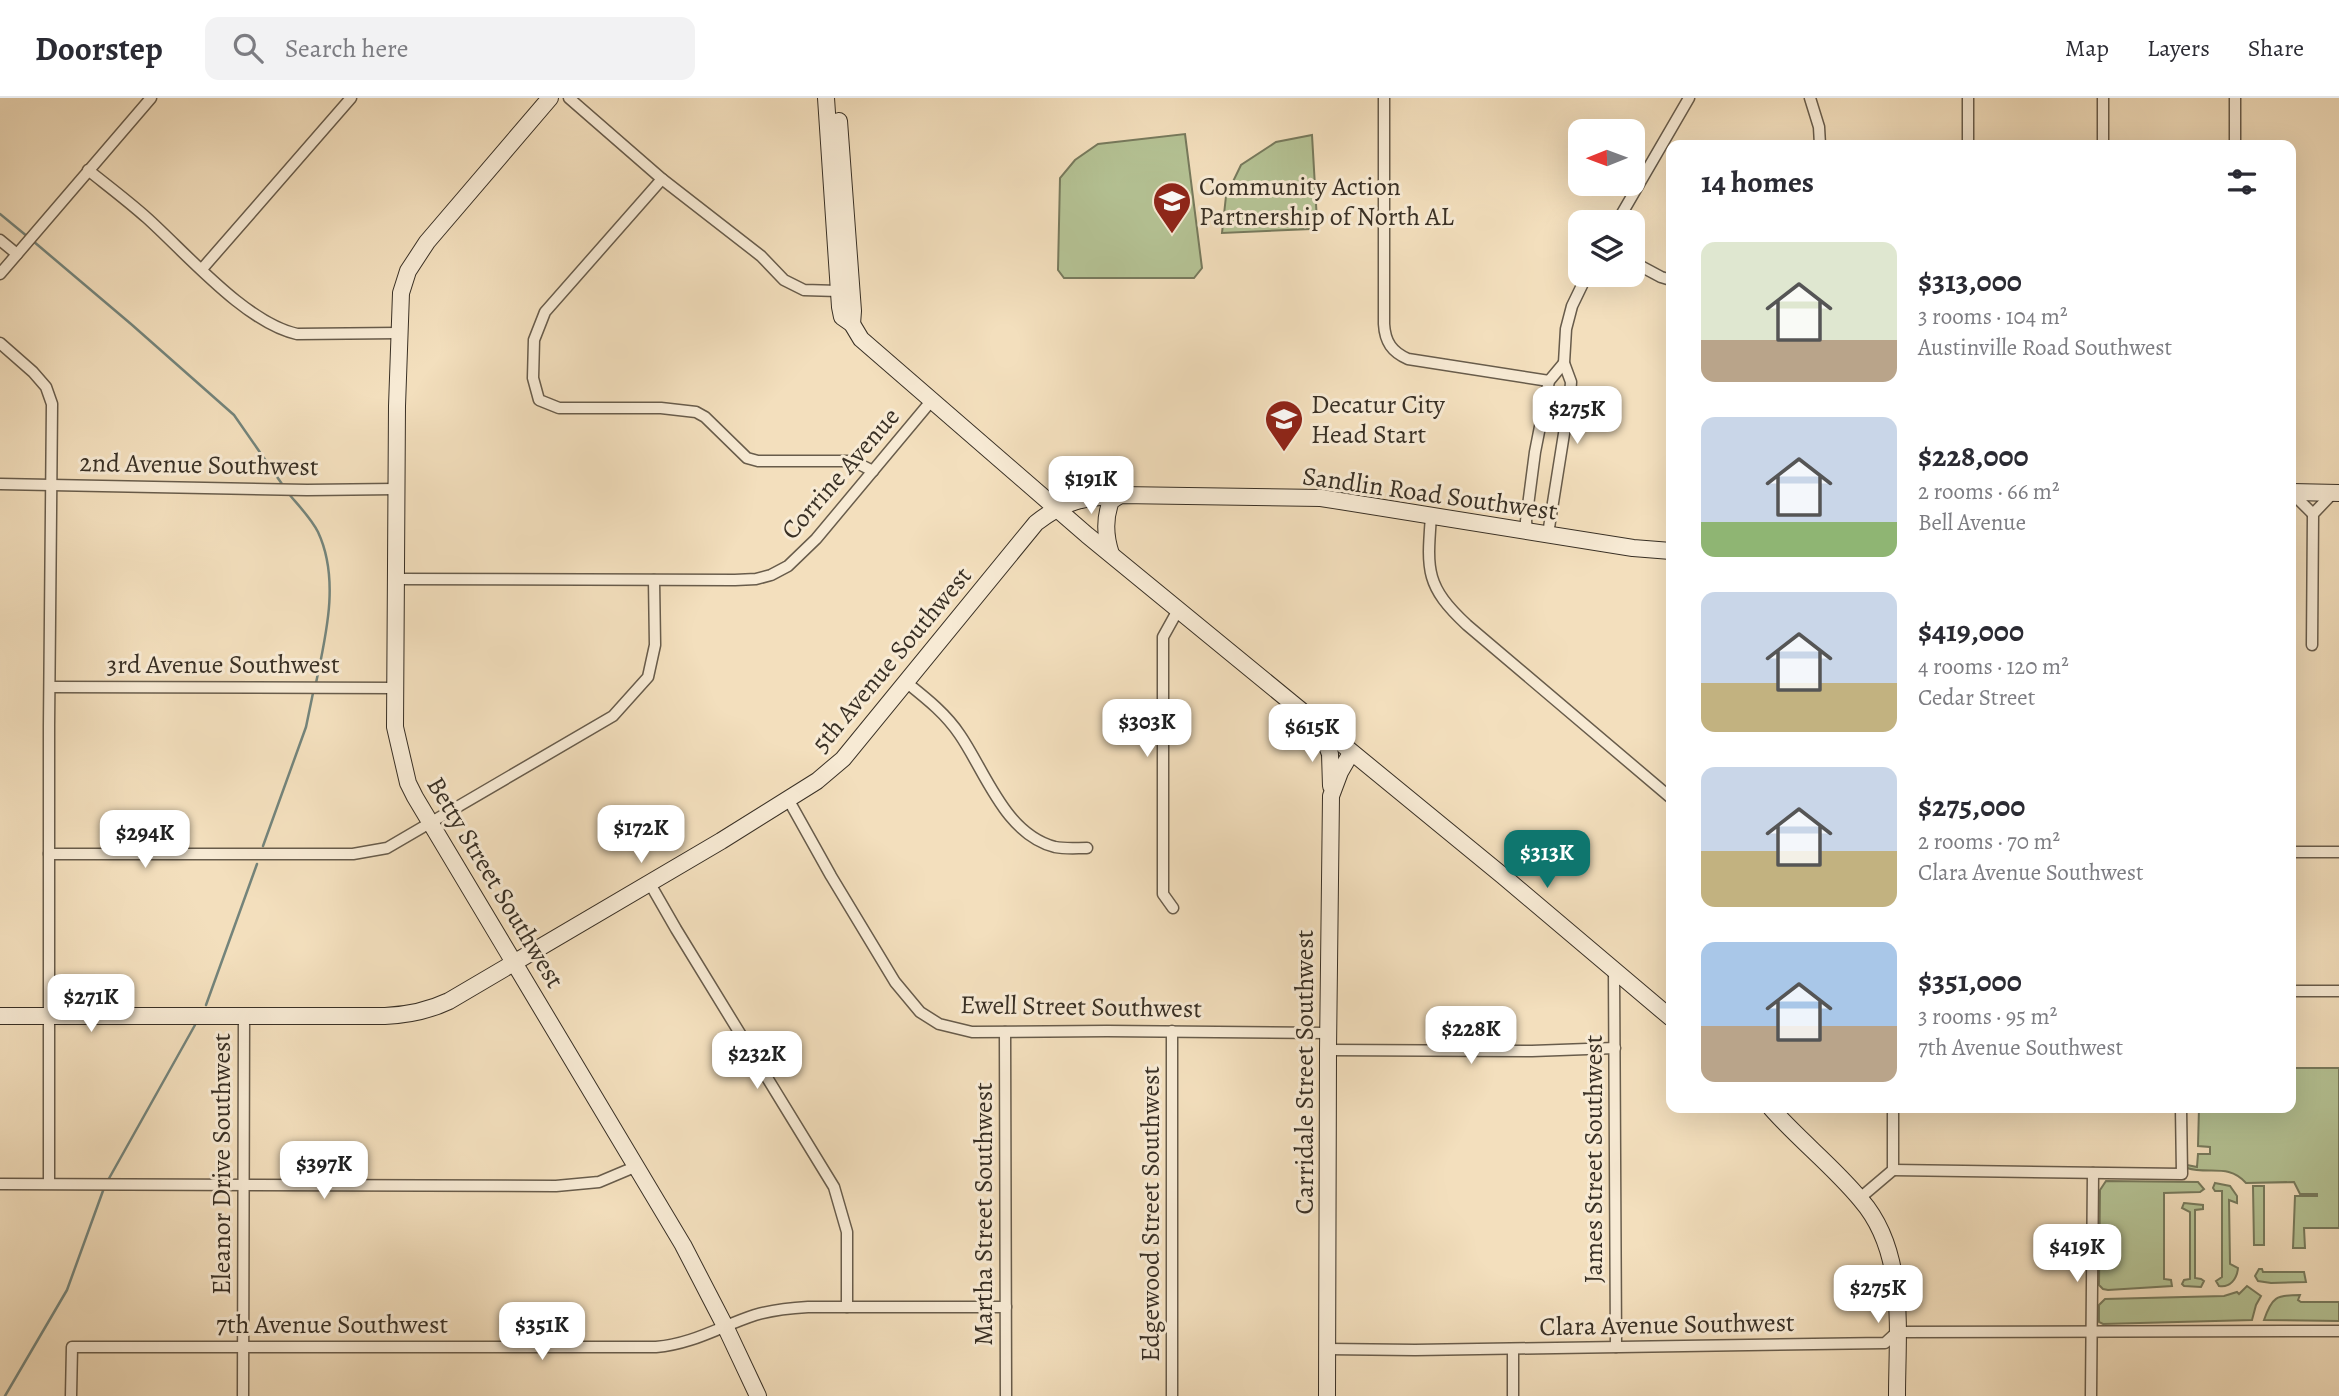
<!DOCTYPE html>
<html lang="en">
<head>
<meta charset="utf-8">
<style>
	:root { --surface:#fff; --page:#f2f2f3; --text:#2b2b33; --muted:#7c7c81; --line:#e1e1e2; --accent:#0f766e }
	body { margin:0; font-family:Alegreya,serif; background:var(--page); color:var(--text); height:100vh; display:flex; flex-direction:column; font-size:26px; white-space:nowrap }
	* { box-sizing:border-box; margin:0 }
	p { font-size:23px; color:var(--muted) }
	.icon { flex:none; width:38px; height:38px; fill:none; stroke:currentColor; stroke-width:2; stroke-linecap:round; stroke-linejoin:round }
	.map { position:relative; flex:1; overflow:hidden }
	.side { position:absolute; left:1666px; top:42px; width:630px; height:973px; display:flex; flex-direction:column; background:var(--surface); border-radius:14px; box-shadow:0 7px 28px #0002 }
	.side>* { flex:none }
	.needle { width:46px; rotate:269deg }
	.buttons { position:absolute; left:1568px; top:21px; display:grid; gap:14px }
	.buttons a { display:grid; place-items:center; width:77px; height:77px; border-radius:14px; background:var(--surface); box-shadow:0 7px 28px #0002; font-size:35px }
	.price { position:absolute; translate:-50% -60px; padding:0 16px; border-radius:14px; background:#fff; color:#222; font-size:23px; line-height:46px; filter:drop-shadow(0 2px 4px #0008) }
	.price::after { content:''; position:absolute; left:50%; top:42px; width:21px; height:16px; margin-left:-10px; background:inherit; clip-path:polygon(0 0,100% 0,50% 100%) }
	.price.current { background:var(--accent); color:#fff }
	ul { padding:0; list-style:none }
	li { display:flex; align-items:center; gap:21px; height:175px; padding:0 35px }
	li span { display:grid; place-items:center; flex:none; width:196px; height:140px; border-radius:14px; color:#555 }
	li>.icon { margin-inline-start:auto }
	span .icon { width:84px; height:84px; fill:#fffc; stroke-width:1 }
	li b { font-size:30px }
	h2 { display:flex; justify-content:space-between; align-items:center; height:84px; padding:0 35px; font-size:30px }
	header { display:flex; align-items:center; gap:42px; box-sizing:border-box; height:98px; padding:0 35px; background:var(--surface); border-bottom:2px solid var(--line) }
	header strong { font-size:33px }
	nav { display:flex; gap:38px; margin-inline-start:auto; font-size:24px }
	.search { width:490px; height:63px; background:var(--page); display:flex; align-items:center; gap:18px; box-sizing:border-box; padding:0 24px; border-radius:14px; color:var(--muted); font-size:26px }
	.map>svg:first-child { display:block }
	.green { fill:#b5c395; stroke:#777a5d; stroke-width:2 }
	.lines { fill:none; stroke-linecap:round; stroke-linejoin:round }
	.stream { stroke:#74847b; stroke-width:2.5 }
	.street-casing { stroke:#685c4b; stroke-width:13 }
	.secondary-casing { stroke:#393025; stroke-width:18 }
	.street { stroke:#f7ead4; stroke-width:10 }
	.secondary { stroke:#f7ead4; stroke-width:16 }
	.labels { text-anchor:middle; stroke-width:6; stroke-linejoin:round; paint-order:stroke }
	.poi-label { font-size:26px; fill:#393025; stroke:#f7ead4; text-anchor:start }
	.street-label { font-size:26px; fill:#393025; stroke:#f7ead4 }
</style>
</head>
<body>
<header>
<strong>Doorstep</strong>
<div class="search"><svg class="icon" aria-label="search" viewBox="0 0 24 24"><circle cx="10" cy="10" r="6"/><path d="M15 15l6 6"/></svg>Search here</div>
<nav><a>Map</a><a>Layers</a><a>Share</a></nav>
</header>
<div class="map">
<svg width="2339" height="1298" viewBox="0 0 2339 1298">
	<rect width="100%" height="100%" fill="#f3dfbd"/>
	<filter id="stains"><feTurbulence type="fractalNoise" baseFrequency=".00286" numOctaves="4"/><feColorMatrix values="0 0 0 0 .2 0 0 0 0 .09 0 0 0 0 .02 0 0 0 .5 -.17"/></filter>
	<radialGradient id="worn" r=".72"><stop offset=".6" stop-color="#630" stop-opacity="0"/><stop offset="1" stop-color="#630" stop-opacity=".3"/></radialGradient>
	<g class="green">
		<polygon points="1185,36 1202,170 1194,180 1064,180 1058,172 1060,80 1075,62 1098,46"/>
		<polygon points="1312,37 1317,123 1311,131 1222,135 1226,98 1241,67 1276,44"/>
		<path d="M 2291,970 L 2339,970 L 2339,1130 L 2304,1130 L 2305,1150 L 2293,1150 L 2295,1098 L 2317,1098 L 2317,1096 L 2300,1096 L 2294,1084 L 2246,1085 C 2228,1065 2209,1077 2187,1070 L 2187,1067 L 2197,1069 L 2198,1056 L 2210,1056 L 2210,1049 L 2198,1048 L 2199,1010 L 2291,1010 Z"/>
		<polygon points="2106,1083 2198,1084 2204,1091 2200,1094 2164,1095 2164,1181 2171,1182 2172,1188 2108,1192 2103,1191 2099,1187 2100,1092"/>
		<path d="M 2215,1085 L 2230,1088 L 2237,1098 L 2237,1105 L 2229,1102 L 2230,1166 L 2238,1170 C 2237,1181 2230,1190 2219,1188 L 2216,1183 L 2222,1179 L 2222,1093 L 2215,1093 L 2213,1090 Z"/>
		<polygon points="2253,1088 2264,1088 2264,1147 2254,1147"/>
		<polygon points="2184,1105 2203,1107 2203,1111 2195,1112 2195,1180 2201,1181 2204,1183 2201,1189 2184,1188 2182,1186 2184,1182 2190,1181 2190,1114 2182,1110"/>
		<polygon points="2259,1171 2262,1171 2263,1174 2304,1174 2306,1184 2271,1185 2258,1183 2255,1178"/>
		<polygon points="2247,1188 2261,1198 2256,1207 2252,1222 2103,1226 2099,1224 2099,1207 2105,1201 2224,1198 2237,1194 2239,1196"/>
		<path d="M 2300,1197 L 2298,1202 L 2301,1204 L 2339,1204 L 2339,1223 L 2264,1222 C 2272,1199 2276,1197 2300,1197 Z"/>
	</g>
	<g class="lines">
		<g class="stream">
			<polyline points="0,116 28,139"/>
			<polyline points="33,143 131,226 234,317 282,386"/>
			<path d="M 288,395 C 298,407 311,420 318,434 C 340,481 326,537 316,585"/>
			<polyline points="263,748 306,629 313,595"/>
			<polyline points="206,907 257,766"/>
			<polyline points="107,1084 195,927"/>
			<polyline points="5,1298 67,1192 104,1090"/>
		</g>
		<defs>
			<g id="street">
				<polyline points="569,0 662,81 761,158 784,182 804,192 838,193"/>
				<path d="M 1384,0 L 1384,226 C 1385,244 1392,254 1408,261 L 1549,283"/>
				<polyline points="1810,0 1819,29 1820,47"/>
				<polyline points="2103,0 2103,47"/>
				<polyline points="2235,0 2235,47"/>
				<polyline points="1968,47 1968,0"/>
				<path d="M 88,72 C 108,88 128,103 147,120 C 187,156 246,225 297,236 L 399,235"/>
				<polyline points="662,81 545,214 534,242 533,280 539,302 559,310 661,310 696,314 705,319 747,360 758,363 853,363 873,373"/>
				<polyline points="1617,124 1689,0"/>
				<polyline points="0,142 17,156"/>
				<polyline points="1633,164 1661,179 1671,182"/>
				<polyline points="202,171 351,0"/>
				<polyline points="0,176 151,0"/>
				<polyline points="0,245 33,274 46,289 52,306 49,628 49,1085"/>
				<polyline points="0,386 307,392 397,391"/>
				<polyline points="2291,394 2313,416"/>
				<path d="M 1431,418 C 1427,472 1425,488 1467,527 L 1671,700"/>
				<polyline points="1527,433 1526,423 1535,354 1549,283 1564,265"/>
				<polyline points="1548,436 1570,298 1571,284 1564,265 1566,231 1572,208 1587,177"/>
				<polyline points="396,481 735,482 756,481 771,477 788,468 816,441 932,302"/>
				<polyline points="2312,547 2313,416 2333,395"/>
				<path d="M 907,585 C 927,601 946,616 960,637 C 986,675 1005,736 1055,749 C 1065,751 1076,750 1087,750"/>
				<polyline points="50,589 395,590"/>
				<polyline points="788,701 831,778 895,884 920,914 939,926 972,934 1107,933 1328,935"/>
				<polyline points="2291,754 2339,754"/>
				<polyline points="49,756 353,756 387,750 613,618 648,579 655,547 654,482"/>
				<polyline points="649,784 676,831 834,1089 847,1134 847,1209"/>
				<polyline points="1173,810 1163,796 1163,539 1178,512"/>
				<polyline points="1614,872 1616,1249"/>
				<polyline points="2291,893 2339,893"/>
				<polyline points="1172,933 1172,1298"/>
				<polyline points="1005,934 1006,1298"/>
				<polyline points="1328,952 1532,953 1615,950"/>
				<polyline points="1893,1072 2182,1076 2181,1010"/>
				<polyline points="0,1086 556,1088 599,1084 637,1068"/>
				<polyline points="1860,1100 1893,1072 1893,1010"/>
				<polyline points="1327,1251 1415,1252 1885,1245 1897,1234 2339,1233"/>
				<path d="M 71,1298 L 72,1249 L 656,1249 C 693,1246 721,1228 755,1217 C 772,1212 790,1210 808,1209 L 1006,1209"/>
				<polyline points="243,1298 244,917"/>
				<polyline points="1513,1298 1513,1251"/>
				<polyline points="2091,1298 2093,1075"/>
			</g>
			<g id="secondary">
				<polyline points="550,0 427,144 408,173 401,195 397,308 395,629 408,685 415,699 683,1147 726,1230 758,1298"/>
				<polyline points="826,0 840,209 842,219 852,226 861,241 1087,437 1503,778 1671,920"/>
				<polyline points="839,23 853,213 852,226"/>
				<polyline points="2291,394 2339,395"/>
				<path d="M 1111,456 C 1105,438 1104,421 1111,403 L 1120,397"/>
				<polyline points="1321,632 1330,656 1331,688"/>
				<path d="M 0,918 L 385,918 C 409,917 428,913 449,903 L 721,743 L 817,683 L 843,661 L 1036,425 C 1065,402 1083,400 1120,397 L 1321,400 L 1633,450 L 1671,453"/>
				<path d="M 1771,1010 C 1799,1042 1834,1069 1861,1102 C 1907,1155 1897,1233 1897,1298"/>
				<polyline points="1327,1298 1328,952 1331,698 1340,674 1351,655"/>
			</g>
		</defs>
		<use href="#street" class="street-casing"/>
		<use href="#secondary" class="secondary-casing"/>
		<use href="#street" class="street"/>
		<use href="#secondary" class="secondary"/>
	</g>
	<defs>
		<symbol id="school-pin" viewBox="-11 -11 22 30"><path d="M0 17L-7.5 6A9.5 9.5 0 1 1 7.5 6Z" fill="#8f2418" stroke="#f7ead4"/><path d="M0-5L7-2L0 1L-7-2ZM-4 1L0 2.5L4 1V4Q0 6-4 4Z" fill="#fff"/></symbol>
	</defs>
	<g fill-rule="evenodd">
		<use href="#school-pin" x="1150" y="81" width="44" height="60"/>
		<use href="#school-pin" x="1262" y="299" width="44" height="60"/>
	</g>
	<g class="labels">
		<g class="poi-label">
			<text x="1199" y="97">Community Action<tspan x="1199" dy="30">Partnership of North AL</tspan></text>
			<text x="1311" y="315">Decatur City<tspan x="1311" dy="30">Head Start</tspan></text>
		</g>
		<g class="street-label">
			<text transform="translate(199 366) rotate(1)" y="9">2nd Avenue Southwest</text>
			<text transform="translate(840 375) rotate(-49)" y="9">Corrine Avenue</text>
			<text transform="translate(1430 395) rotate(8)" y="9">Sandlin Road Southwest</text>
			<text transform="translate(891 561) rotate(-50)" y="9">5th Avenue Southwest</text>
			<text x="223" y="575">3rd Avenue Southwest</text>
			<text transform="translate(496 784) rotate(59)" y="9">Betty Street Southwest</text>
			<text transform="translate(1081 908) rotate(1)" y="9">Ewell Street Southwest</text>
			<text transform="translate(1304 974) rotate(-90)" y="9">Carridale Street Southwest</text>
			<text transform="translate(1593 1061) rotate(-90)" y="9">James Street Southwest</text>
			<text transform="translate(221 1066) rotate(-90)" y="9">Eleanor Drive Southwest</text>
			<text transform="translate(983 1116) rotate(-90)" y="9">Martha Street Southwest</text>
			<text transform="translate(1150 1116) rotate(-90)" y="9">Edgewood Street Southwest</text>
			<text x="332" y="1235">7th Avenue Southwest</text>
			<text transform="translate(1667 1226) rotate(-1)" y="9">Clara Avenue Southwest</text>
		</g>
	</g>
	<rect width="100%" height="100%" filter="url(#stains)"/>
	<rect width="100%" height="100%" fill="url(#worn)"/>
</svg>
<div class="buttons">
<a><svg class="needle" viewBox="-14 -14 28 28"><path d="M0-13l5 13h-10z" fill="#e53935"/><path d="M0 13l5-13h-10z" fill="#7c7c81"/></svg></a>
<a><svg class="icon" aria-label="layers" viewBox="0 0 24 24"><path d="M12 4l9 5-9 5-9-5zM3 14l9 5 9-5"/></svg></a>
</div>
<b class="price" style="left:1577px;top:348px">$275K</b>
<b class="price" style="left:1091px;top:418px">$191K</b>
<b class="price" style="left:1147px;top:661px">$303K</b>
<b class="price" style="left:1312px;top:666px">$615K</b>
<b class="price" style="left:641px;top:767px">$172K</b>
<b class="price" style="left:145px;top:772px">$294K</b>
<b class="price current" style="left:1547px;top:792px">$313K</b>
<b class="price" style="left:91px;top:936px">$271K</b>
<b class="price" style="left:1471px;top:968px">$228K</b>
<b class="price" style="left:757px;top:993px">$232K</b>
<b class="price" style="left:324px;top:1103px">$397K</b>
<b class="price" style="left:2077px;top:1186px">$419K</b>
<b class="price" style="left:1878px;top:1227px">$275K</b>
<b class="price" style="left:542px;top:1264px">$351K</b>
<section class="side">
<h2>14 homes<svg class="icon" aria-label="filters" viewBox="0 0 24 24"><path d="M4 7h16M4 17h16"/><circle cx="9" cy="7" r="2"/><circle cx="15" cy="17" r="2"/></svg></h2>
<ul>
<li><span style="background:linear-gradient(#dfe7d0 70%,#b9a48a 0)"><svg class="icon" aria-label="home" viewBox="0 0 24 24"><path d="M3 11l9-7 9 7M6 9v11h12V9"/></svg></span><div><b>$313,000</b><p>3 rooms · 104 m²</p><p>Austinville Road Southwest</p></div></li>
<li><span style="background:linear-gradient(#c9d6e8 75%,#8fb573 0)"><svg class="icon" aria-label="home" viewBox="0 0 24 24"><path d="M3 11l9-7 9 7M6 9v11h12V9"/></svg></span><div><b>$228,000</b><p>2 rooms · 66 m²</p><p>Bell Avenue</p></div></li>
<li><span style="background:linear-gradient(#c9d6e8 65%,#c2b280 0)"><svg class="icon" aria-label="home" viewBox="0 0 24 24"><path d="M3 11l9-7 9 7M6 9v11h12V9"/></svg></span><div><b>$419,000</b><p>4 rooms · 120 m²</p><p>Cedar Street</p></div></li>
<li><span style="background:linear-gradient(#c9d6e8 60%,#c2b280 0)"><svg class="icon" aria-label="home" viewBox="0 0 24 24"><path d="M3 11l9-7 9 7M6 9v11h12V9"/></svg></span><div><b>$275,000</b><p>2 rooms · 70 m²</p><p>Clara Avenue Southwest</p></div></li>
<li><span style="background:linear-gradient(#a9c7e8 60%,#b9a48a 0)"><svg class="icon" aria-label="home" viewBox="0 0 24 24"><path d="M3 11l9-7 9 7M6 9v11h12V9"/></svg></span><div><b>$351,000</b><p>3 rooms · 95 m²</p><p>7th Avenue Southwest</p></div></li>
</ul>
</section>
</div>
</body>
</html>
